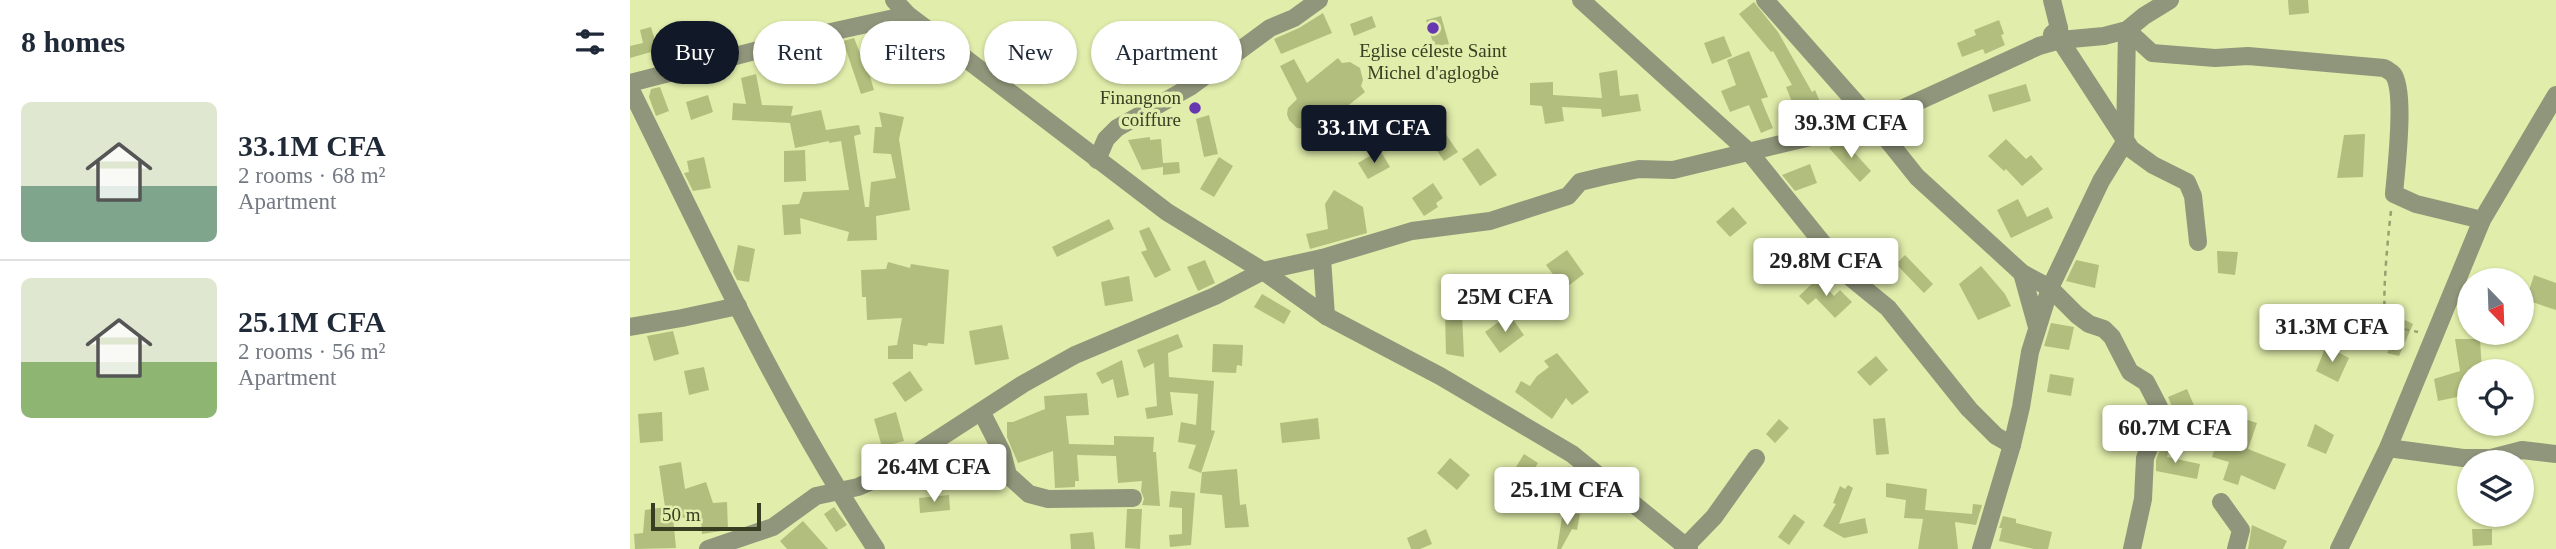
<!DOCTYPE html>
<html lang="en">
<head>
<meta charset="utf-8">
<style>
	:root { --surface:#fff; --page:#f2f2f3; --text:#1f2937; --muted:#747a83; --line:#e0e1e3; --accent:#111827 }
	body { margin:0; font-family:Georgia,serif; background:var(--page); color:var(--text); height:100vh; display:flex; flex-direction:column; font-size:26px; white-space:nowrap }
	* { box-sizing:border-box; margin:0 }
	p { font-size:23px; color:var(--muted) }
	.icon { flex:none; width:38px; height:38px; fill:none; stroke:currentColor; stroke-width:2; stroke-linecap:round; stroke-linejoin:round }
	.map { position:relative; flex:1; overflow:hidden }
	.sheet { display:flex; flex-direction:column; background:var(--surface); width:630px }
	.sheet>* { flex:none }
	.top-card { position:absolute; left:21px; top:21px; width:665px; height:63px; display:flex; gap:14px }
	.needle { width:46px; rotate:157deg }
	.buttons { position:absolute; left:1827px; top:268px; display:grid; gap:14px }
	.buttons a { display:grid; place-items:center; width:77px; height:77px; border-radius:50%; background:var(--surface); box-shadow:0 2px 5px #0004; font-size:35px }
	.scale { position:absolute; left:21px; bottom:18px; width:110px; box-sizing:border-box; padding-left:7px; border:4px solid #393e23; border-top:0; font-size:19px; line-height:24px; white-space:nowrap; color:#393e23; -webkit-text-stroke:5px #e1edab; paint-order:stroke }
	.price { position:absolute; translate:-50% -60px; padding:0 16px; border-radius:7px; background:#fff; color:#222; font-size:23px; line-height:46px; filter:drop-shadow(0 2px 4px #0008) }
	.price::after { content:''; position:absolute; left:50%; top:42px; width:21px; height:16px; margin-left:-10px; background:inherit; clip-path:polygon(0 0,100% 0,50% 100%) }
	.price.current { background:var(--accent); color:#fff }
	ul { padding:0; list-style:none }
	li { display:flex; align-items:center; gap:21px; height:175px; padding:0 21px }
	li+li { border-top:2px solid var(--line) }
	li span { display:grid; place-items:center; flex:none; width:196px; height:140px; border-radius:10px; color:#555 }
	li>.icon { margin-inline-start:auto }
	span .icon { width:84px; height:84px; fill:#fffc; stroke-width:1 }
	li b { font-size:30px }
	h2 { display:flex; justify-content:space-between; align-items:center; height:84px; padding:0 21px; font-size:30px }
	.tag { padding:0 24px; border-radius:32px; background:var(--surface); box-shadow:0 2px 5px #0004; font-size:24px; line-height:63px }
	.tag.current { background:var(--accent); color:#fff }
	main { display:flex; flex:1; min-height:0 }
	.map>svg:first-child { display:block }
	.building { fill:#b2be7e }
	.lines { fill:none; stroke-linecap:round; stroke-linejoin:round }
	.path { stroke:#97a06f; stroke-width:2.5; stroke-dasharray:5 5; stroke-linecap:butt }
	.minor { stroke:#90967b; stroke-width:18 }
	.poi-dot { fill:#6737af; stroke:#e1edab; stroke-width:2.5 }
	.labels { text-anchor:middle; stroke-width:7; stroke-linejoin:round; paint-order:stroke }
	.poi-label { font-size:19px; fill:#393e23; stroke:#e1edab }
</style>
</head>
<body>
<main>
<section class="sheet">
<h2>8 homes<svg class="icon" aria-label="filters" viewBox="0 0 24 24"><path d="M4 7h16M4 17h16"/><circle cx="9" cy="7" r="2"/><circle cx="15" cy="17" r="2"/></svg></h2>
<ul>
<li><span style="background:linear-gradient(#dfe7d0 60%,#7fa58c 0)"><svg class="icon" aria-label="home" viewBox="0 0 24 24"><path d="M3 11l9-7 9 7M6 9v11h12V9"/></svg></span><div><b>33.1M CFA</b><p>2 rooms · 68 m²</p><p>Apartment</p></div></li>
<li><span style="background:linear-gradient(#dfe7d0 60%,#8fb573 0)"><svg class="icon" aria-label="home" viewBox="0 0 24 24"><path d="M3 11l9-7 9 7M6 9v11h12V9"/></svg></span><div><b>25.1M CFA</b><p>2 rooms · 56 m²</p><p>Apartment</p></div></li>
</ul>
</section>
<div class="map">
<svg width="1926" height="549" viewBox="0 0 1926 549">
	<rect width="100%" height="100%" fill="#e1edab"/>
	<g class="building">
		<polygon points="1658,0 1678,0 1679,13 1659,15"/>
		<polygon points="1124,2 1148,32 1182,92 1185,90 1193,109 1172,118 1166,112 1156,87 1162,85 1143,51 1141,52 1109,14"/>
		<polygon points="693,13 702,33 651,54 644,39 669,28"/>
		<polygon points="742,16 746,27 724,36 720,24"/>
		<polygon points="811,16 821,51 807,56 796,20"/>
		<polygon points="1369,20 1374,34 1371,35 1375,45 1355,54 1353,49 1332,57 1327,43 1346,35 1344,30"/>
		<polygon points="21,27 28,50 0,58 0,46 13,43 10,30"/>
		<polygon points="1094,36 1102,56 1082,64 1074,43"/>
		<polygon points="224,38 234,63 286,43 294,61 285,67 285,83 274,83 273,60 239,73 244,90 231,94 213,41"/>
		<polygon points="1119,51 1138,97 1131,99 1143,128 1131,133 1119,105 1100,112 1091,91 1106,85 1097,60"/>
		<polygon points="708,58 712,63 720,62 730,68 733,80 731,86 735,92 690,128 685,122 676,129 667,128 659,120 657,114 658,108 667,99 650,66 664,59 677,83"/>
		<polygon points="987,70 990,96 1008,94 1011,111 972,117 971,109 932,107 934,121 915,124 912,106 900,105 900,83 923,82 923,95 972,98 969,73"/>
		<polygon points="126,74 132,105 163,106 161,116 191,110 196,130 229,125 231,134 224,136 235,207 239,207 241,182 266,178 261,154 243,153 245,127 252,127 249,112 274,117 269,139 280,210 246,216 247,240 217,241 219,232 170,218 171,234 154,235 152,205 169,204 173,192 219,190 211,141 199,143 199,141 165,148 160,123 102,120 103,103 116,104 111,78"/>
		<polygon points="1396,84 1401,101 1363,112 1358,95"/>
		<polygon points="30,87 39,111 26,116 19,97 21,89"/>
		<polygon points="78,95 83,112 61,120 56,102"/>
		<polygon points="579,115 588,154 574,157 566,119"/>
		<polygon points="815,133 828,152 814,161 801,142"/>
		<polygon points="1735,134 1733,177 1707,178 1714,135"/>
		<polygon points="520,137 520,140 531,139 533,163 549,162 550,173 533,175 533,167 512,170 498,140"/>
		<polygon points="1376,139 1396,159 1401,155 1413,169 1392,186 1376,169 1374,171 1358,156"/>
		<polygon points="1214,141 1241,171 1230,182 1199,148 1206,143"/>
		<polygon points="848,148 867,175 850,186 832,159"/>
		<polygon points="175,150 176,181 154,182 154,151"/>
		<polygon points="750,150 760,167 738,179 728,163"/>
		<polygon points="74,157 81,188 63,191 54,173 59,172 57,161"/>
		<polygon points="589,157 603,166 584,197 570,189"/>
		<polygon points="1180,164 1187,183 1165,191 1152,175"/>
		<polygon points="803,183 813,198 806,203 808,207 794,216 782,198"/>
		<polygon points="704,190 733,207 737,233 680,249 676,234 698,229 695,204"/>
		<polygon points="1388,199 1397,217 1418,207 1423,218 1381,238 1367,210"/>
		<polygon points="1103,207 1117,223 1100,237 1086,222"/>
		<polygon points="479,219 484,229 427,257 422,247"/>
		<polygon points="519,227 541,270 525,278 511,252 517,250 509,231"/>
		<polygon points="108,245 125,249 119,282 107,280 103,272"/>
		<polygon points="937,250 954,274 934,289 916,265"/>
		<polygon points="1587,251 1608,252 1605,275 1588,273"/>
		<polygon points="1275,255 1303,284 1294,293 1266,264"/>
		<polygon points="575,260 585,283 568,291 557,267"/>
		<polygon points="1446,260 1469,265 1465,288 1436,281"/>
		<polygon points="258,262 280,268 281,264 319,270 314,344 298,343 297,346 283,344 283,359 258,359 258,346 267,345 272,318 237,320 236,297 232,297 231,270 256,269"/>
		<polygon points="1351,266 1375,294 1381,306 1348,320 1329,284"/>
		<polygon points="1904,275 1926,283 1926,310 1896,300"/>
		<polygon points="499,276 503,301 475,306 471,282"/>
		<polygon points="1188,278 1204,296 1210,290 1222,302 1205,318 1186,298 1178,305 1169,296"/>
		<polygon points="632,294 661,311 654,324 624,307"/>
		<polygon points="815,313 832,313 834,357 816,354"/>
		<polygon points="879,314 894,335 870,353 855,332"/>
		<polygon points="1775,320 1783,324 1769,356 1757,353"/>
		<polygon points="1421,323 1444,327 1439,350 1414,346"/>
		<polygon points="372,325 379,359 345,365 339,331"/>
		<polygon points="43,331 49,354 24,361 17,336"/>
		<polygon points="548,334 553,347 538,353 539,377 584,381 581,430 585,431 571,473 558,468 566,445 548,442 551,422 566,425 568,394 540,392 543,415 517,419 515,408 527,406 524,363 514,368 507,350"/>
		<polygon points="1825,339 1850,339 1852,371 1839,371 1839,385 1830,385 1832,396 1808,401 1804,379 1830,371"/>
		<polygon points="583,344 613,345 612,366 607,365 606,373 582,372"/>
		<polygon points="1696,346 1719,358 1708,382 1686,371"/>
		<polygon points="927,353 959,392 942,405 936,398 922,419 885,392 891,381 900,386 907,376 919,367 914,361"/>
		<polygon points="1246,356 1258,370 1240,386 1227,372"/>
		<polygon points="492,360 499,395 487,398 483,379 472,384 466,373"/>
		<polygon points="74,367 79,390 59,395 54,371"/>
		<polygon points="280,371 293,390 275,402 262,383"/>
		<polygon points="1420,374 1444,378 1441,396 1417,392"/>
		<polygon points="1557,389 1566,410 1547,418 1538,397"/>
		<polygon points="457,393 459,415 436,416 439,444 484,445 484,436 524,437 523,452 526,452 530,506 512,505 514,499 511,491 512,481 488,483 486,456 447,455 449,481 445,481 445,487 425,488 423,451 388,463 377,437 377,422 383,422 415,409 414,396"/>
		<polygon points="32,412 33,441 10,443 8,414"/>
		<polygon points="266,412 274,441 252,447 244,419"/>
		<polygon points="1597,413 1627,423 1618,449 1656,464 1645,490 1611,475 1608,485 1593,480 1599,462 1582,457"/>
		<polygon points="688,418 690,439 652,443 650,423"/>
		<polygon points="1255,418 1259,454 1246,455 1243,419"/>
		<polygon points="1149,419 1159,428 1145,443 1136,434"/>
		<polygon points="1685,424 1704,435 1696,454 1677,446"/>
		<polygon points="1533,442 1540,444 1537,457 1570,464 1567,479 1526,471 1526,460"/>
		<polygon points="894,454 908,463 895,484 881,475"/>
		<polygon points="820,458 840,475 827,490 807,473"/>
		<polygon points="51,462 55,489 76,482 83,503 97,502 98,530 72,534 71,519 43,517 46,548 5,549 4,534 13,533 15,510 35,507 29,466"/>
		<polygon points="607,469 610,505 616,504 619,527 595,528 592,495 570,493 572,472"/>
		<polygon points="1256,483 1297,489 1295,510 1342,514 1343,504 1352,505 1346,525 1325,522 1328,549 1288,549 1293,519 1274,518 1276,500 1256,497"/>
		<polygon points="1218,485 1223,488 1209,524 1235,518 1238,533 1214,538 1193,526 1206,504 1203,503 1210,486 1215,489"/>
		<polygon points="541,491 565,493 561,545 540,547 539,535 552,534 552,508 539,507"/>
		<polygon points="319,495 320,510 290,513 289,498"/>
		<polygon points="204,507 217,525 206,532 194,514"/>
		<polygon points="497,509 512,509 510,549 495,548"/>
		<polygon points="933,511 950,514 947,530 942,529 931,549 927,549"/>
		<polygon points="1164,514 1175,522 1159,545 1148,537"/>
		<polygon points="1373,516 1386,519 1386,523 1422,532 1418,549 1404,549 1369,541 1372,528 1369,528"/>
		<polygon points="173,521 198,549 157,549 150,541"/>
		<polygon points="1622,525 1657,541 1653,549 1618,549"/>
		<polygon points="796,529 802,544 790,549 781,549 777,538"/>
		<polygon points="1842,529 1862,529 1862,545 1843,546"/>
		<polygon points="463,532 465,549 441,549 440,534"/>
	</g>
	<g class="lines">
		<path class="path" d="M 1761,211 C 1759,227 1750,311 1757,321 C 1762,328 1780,330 1788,332"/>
		<g class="minor">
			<polyline points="264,0 278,15 310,39 537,212 633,271 696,316 810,376 942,454 1059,549"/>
			<polyline points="951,0 1120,153 1220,277 1258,308 1339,409 1366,436 1382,445"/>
			<polyline points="1135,0 1243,122 1287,177 1392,273 1420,288 1400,352 1391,407 1382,445 1351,549"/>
			<polyline points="1429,28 1430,40 1501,149 1523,165 1557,182 1563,196 1568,242"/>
			<polyline points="1422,34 1429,28 1422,0"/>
			<polyline points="0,83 187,35 278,15"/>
			<path d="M 0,88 C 77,244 150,404 246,549"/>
			<polyline points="467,160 476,139 487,128 560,87 640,28 664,18 689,0"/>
			<polyline points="692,258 696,316"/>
			<polyline points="1392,273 1407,327"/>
			<polyline points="0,327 52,318 108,306"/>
			<polyline points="352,413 372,452 378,475 399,494 418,499 503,498"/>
			<polyline points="1758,448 1833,458 1861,458 1892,450 1926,454"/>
			<polyline points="286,453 318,467 374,467"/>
			<polyline points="1591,502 1611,530 1606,549"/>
			<polyline points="78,549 143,527 186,496 228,487 248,478 393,384 445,355 585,296 633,271 692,258 782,231 860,221 938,196 950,182 975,176 1009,169 1043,170 1243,122 1409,46 1430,40 1474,36 1497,30 1514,16 1540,0"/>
			<polyline points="1053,549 1084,517 1126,458"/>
			<path d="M 1502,549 L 1513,499 L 1515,458 L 1531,418 L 1529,407 L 1516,382 L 1500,372 L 1482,337 L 1474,329 L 1459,324 L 1447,315 L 1420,288 L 1471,181 L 1495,142 L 1497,30 L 1522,53 L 1585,58 L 1618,56 L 1754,68 C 1755,68 1762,73 1763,74 C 1776,91 1766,170 1764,194 L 1786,204 L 1852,220"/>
			<polyline points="1709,549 1758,448 1852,220 1926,95"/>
		</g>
	</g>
	<g class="poi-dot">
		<circle cx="803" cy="28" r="7"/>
		<circle cx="565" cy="108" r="7"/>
	</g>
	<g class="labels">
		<g class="poi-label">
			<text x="803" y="57">Eglise céleste Saint<tspan x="803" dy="22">Michel d'aglogbè</tspan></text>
			<text x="551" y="104" text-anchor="end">Finangnon<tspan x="551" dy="22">coiffure</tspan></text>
		</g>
	</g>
</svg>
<div class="buttons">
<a><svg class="needle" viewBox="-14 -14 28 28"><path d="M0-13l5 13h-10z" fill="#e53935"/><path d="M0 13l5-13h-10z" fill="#747a83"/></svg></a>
<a><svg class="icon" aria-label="locate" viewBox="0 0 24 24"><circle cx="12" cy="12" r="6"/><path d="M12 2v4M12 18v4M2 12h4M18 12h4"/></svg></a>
<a><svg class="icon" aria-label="layers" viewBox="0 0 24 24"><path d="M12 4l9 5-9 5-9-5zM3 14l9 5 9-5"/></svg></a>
</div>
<div class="scale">50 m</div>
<b class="price" style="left:1221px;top:160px">39.3M CFA</b>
<b class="price current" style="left:744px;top:165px">33.1M CFA</b>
<b class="price" style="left:1196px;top:298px">29.8M CFA</b>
<b class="price" style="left:875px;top:334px">25M CFA</b>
<b class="price" style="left:1702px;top:364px">31.3M CFA</b>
<b class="price" style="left:1545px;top:465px">60.7M CFA</b>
<b class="price" style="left:304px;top:504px">26.4M CFA</b>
<b class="price" style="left:937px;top:527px">25.1M CFA</b>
<div class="top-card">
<a class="tag current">Buy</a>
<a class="tag">Rent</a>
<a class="tag">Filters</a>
<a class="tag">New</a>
<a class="tag">Apartment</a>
</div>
</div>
</main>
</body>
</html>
